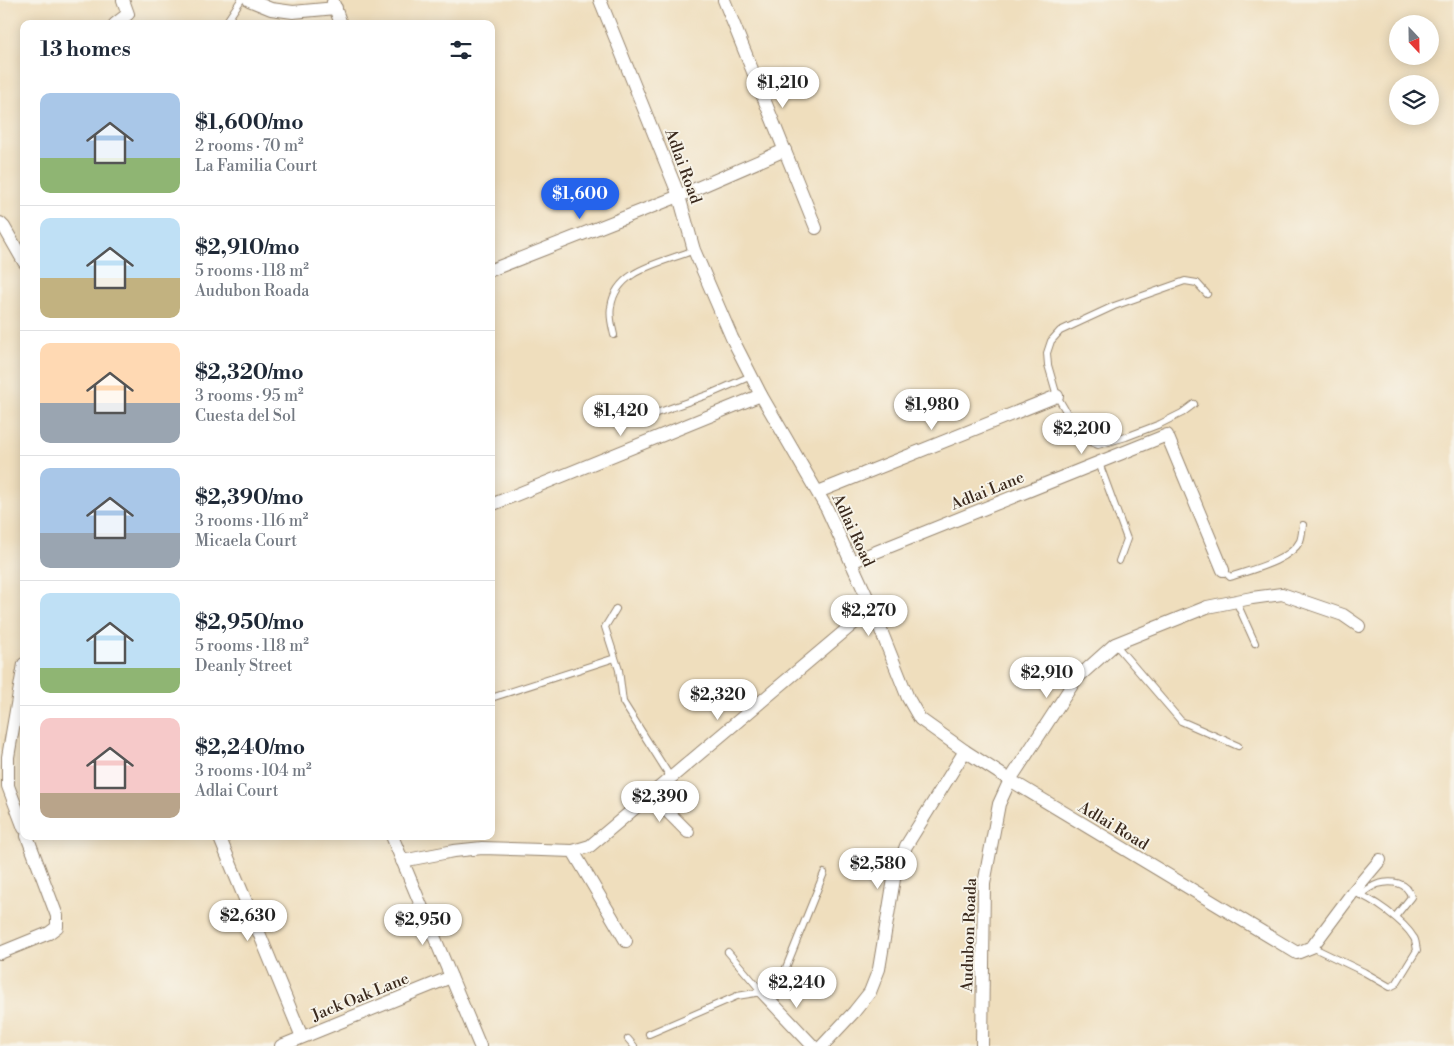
<!DOCTYPE html>
<html lang="en">
<head>
<meta charset="utf-8">
<style>
	:root { --surface:#fff; --page:#f2f2f3; --text:#1f2937; --muted:#747a83; --line:#e0e1e3; --accent:#2563eb }
	body { margin:0; font-family:"Libre Bodoni",serif; background:var(--page); color:var(--text); height:100vh; display:flex; flex-direction:column; font-size:19px; white-space:nowrap }
	* { box-sizing:border-box; margin:0 }
	p { font-size:16px; color:var(--muted) }
	.icon { flex:none; width:28px; height:28px; fill:none; stroke:currentColor; stroke-width:2; stroke-linecap:round; stroke-linejoin:round }
	.map { position:relative; flex:1; overflow:hidden }
	.sheet { position:absolute; left:20px; top:20px; width:475px; height:820px; display:flex; flex-direction:column; background:var(--surface); border-radius:10px; box-shadow:0 2px 12px #0003 }
	.sheet>* { flex:none }
	.needle { width:32px; rotate:158deg }
	.fabs { position:absolute; left:1389px; top:15px; display:grid; gap:10px }
	.fabs a { display:grid; place-items:center; width:50px; height:50px; border-radius:50%; background:var(--surface); box-shadow:0 2px 12px #0003; font-size:25px }
	.price { position:absolute; translate:-50% -42px; padding:0 11px; border-radius:18px; background:#fff; color:#222; font-size:16px; line-height:32px; filter:drop-shadow(0 1px 2px #0008) }
	.price::after { content:''; position:absolute; left:50%; top:30px; width:15px; height:11px; margin-left:-8px; background:inherit; clip-path:polygon(0 0,100% 0,50% 100%) }
	.price.on { background:var(--accent); color:#fff }
	ul { padding:0; list-style:none }
	li { display:flex; align-items:center; gap:15px; height:125px; padding:0 20px }
	li+li { border-top:1px solid var(--line) }
	li span { display:grid; place-items:center; flex:none; width:140px; height:100px; border-radius:10px; color:#555 }
	li>.icon { margin-inline-start:auto }
	span .icon { width:60px; height:60px; fill:#fffc; stroke-width:1 }
	li b { font-size:21px }
	h2 { display:flex; justify-content:space-between; align-items:center; height:60px; padding:0 20px; font-size:21px }
	.map>svg:first-child { display:block }
	.lines { fill:none; stroke-linecap:round; stroke-linejoin:round }
	.service-casing { stroke:#95846e; stroke-width:8 }
	.minor-casing { stroke:#95846e; stroke-width:14 }
	.service { stroke:#fff; stroke-width:6 }
	.minor { stroke:#fff; stroke-width:12 }
	.labels { text-anchor:middle; stroke-width:4; stroke-linejoin:round; paint-order:stroke }
	.street-label { font-size:16px; fill:#3b2a1e; stroke:#f7f3e8 }
</style>
</head>
<body>
<div class="map">
<svg width="1454" height="1046" viewBox="0 0 1454 1046">
	<rect width="100%" height="100%" fill="#f7f3e8"/>
	<filter id="ink" filterUnits="userSpaceOnUse"><feTurbulence type="fractalNoise" baseFrequency=".02" numOctaves="2"/><feDisplacementMap in="SourceGraphic" scale="10" xChannelSelector="R" yChannelSelector="G"/><feConvolveMatrix kernelMatrix="1 2 1 2 8 2 1 2 1" color-interpolation-filters="sRGB"/></filter>
	<filter id="wash" filterUnits="userSpaceOnUse"><feTurbulence type="fractalNoise" baseFrequency=".0096" numOctaves="4" result="noise"/><feDisplacementMap in="SourceGraphic" scale="20" xChannelSelector="R" yChannelSelector="G"/><feGaussianBlur stdDeviation="1.12" result="paint"/><feColorMatrix in="noise" values="0 0 0 0 0 0 0 0 0 0 0 0 0 0 0 0 0 1.4 0 .05"/><feComposite in="paint" operator="in"/></filter>
	<g filter="url(#wash)">
		<rect width="100%" height="100%" fill="#efdebd"/>
	</g>
	<g filter="url(#ink)">
		<g class="lines">
			<defs>
				<g id="service">
					<polyline points="225,24 241,0"/>
					<path d="M 614,335 C 612,326 609,316 611,307 C 616,268 664,263 694,250"/>
					<polyline points="1194,404 1182,413 1160,424 1126,437 1098,445 1086,440 1077,430 1057,396 1048,365 1047,353 1051,341 1060,331 1114,306 1185,281 1197,283 1207,294"/>
					<polyline points="634,421 710,394 751,376"/>
					<polyline points="1099,463 1127,539 1119,561"/>
					<path d="M 1223,570 L 1230,577 C 1250,570 1290,561 1300,541 C 1302,536 1302,530 1303,525"/>
					<polyline points="1236,601 1255,643"/>
					<polyline points="616,609 605,627 619,670 623,702 671,778"/>
					<polyline points="1115,644 1181,721 1238,746"/>
					<polyline points="491,698 615,658"/>
					<path d="M 1360,895 C 1365,891 1372,886 1378,884 C 1391,880 1408,882 1411,897 L 1395,917"/>
					<path d="M 1312,947 L 1364,972 L 1390,987 L 1396,984 L 1417,950 C 1416,946 1416,941 1414,938 C 1404,921 1372,898 1353,892"/>
					<polyline points="728,952 762,992"/>
					<polyline points="649,1034 737,996 762,992 781,980 824,873"/>
					<polyline points="628,1039 634,1046"/>
				</g>
				<g id="minor">
					<polyline points="249,0 271,9 293,12 336,8"/>
					<polyline points="600,0 679,196 694,250 732,338 761,395 827,509 872,608 908,698 920,719 965,751 1010,780 1297,953 1312,947 1353,892 1380,860"/>
					<polyline points="724,0 816,228"/>
					<polyline points="333,2 341,24"/>
					<polyline points="115,24 128,14 123,0"/>
					<polyline points="0,223 4,227 24,262"/>
					<polyline points="491,270 679,196 785,150"/>
					<polyline points="818,492 1057,396"/>
					<polyline points="491,505 761,395"/>
					<polyline points="851,562 1167,435 1223,570"/>
					<polyline points="24,664 8,757 8,786 24,828"/>
					<polyline points="651,795 688,832"/>
					<polyline points="219,836 302,1037"/>
					<polyline points="392,836 480,1046"/>
					<polyline points="573,851 590,846 872,608"/>
					<polyline points="402,861 454,851 482,848 573,851 626,941"/>
					<polyline points="0,953 49,933 57,927 57,916 27,836"/>
					<polyline points="762,992 813,1046"/>
					<polyline points="281,1046 451,977"/>
					<polyline points="822,1046 854,1012 870,992 879,969 894,879 906,846 965,751"/>
					<polyline points="982,1046 984,884 999,804 1010,780 1076,679 1115,644 1207,607 1252,598 1282,594 1343,615 1359,626"/>
				</g>
			</defs>
			<use href="#service" class="service-casing"/>
			<use href="#minor" class="minor-casing"/>
			<use href="#service" class="service"/>
			<use href="#minor" class="minor"/>
		</g>
	</g>
	<g class="labels">
		<g class="street-label">
			<text transform="translate(684 166) rotate(70)" y="6">Adlai Road</text>
			<text transform="translate(987 490) rotate(-22)" y="6">Adlai Lane</text>
			<text transform="translate(854 530) rotate(65)" y="6">Adlai Road</text>
			<text transform="translate(1114 825) rotate(31)" y="6">Adlai Road</text>
			<text transform="translate(968 935) rotate(-88)" y="6">Audubon Roada</text>
			<text transform="translate(360 996) rotate(-22)" y="6">Jack Oak Lane</text>
		</g>
	</g>
</svg>
<div class="fabs">
<a><svg class="needle" viewBox="-14 -14 28 28"><path d="M0-13l5 13h-10z" fill="#e53935"/><path d="M0 13l5-13h-10z" fill="#747a83"/></svg></a>
<a><svg class="icon" aria-label="layers" viewBox="0 0 24 24"><path d="M12 4l9 5-9 5-9-5zM3 14l9 5 9-5"/></svg></a>
</div>
<b class="price" style="left:783px;top:109px">$1,210</b>
<b class="price on" style="left:580px;top:220px">$1,600</b>
<b class="price" style="left:932px;top:431px">$1,980</b>
<b class="price" style="left:621px;top:437px">$1,420</b>
<b class="price" style="left:1082px;top:455px">$2,200</b>
<b class="price" style="left:869px;top:637px">$2,270</b>
<b class="price" style="left:1047px;top:699px">$2,910</b>
<b class="price" style="left:718px;top:721px">$2,320</b>
<b class="price" style="left:660px;top:823px">$2,390</b>
<b class="price" style="left:878px;top:890px">$2,580</b>
<b class="price" style="left:248px;top:942px">$2,630</b>
<b class="price" style="left:423px;top:946px">$2,950</b>
<b class="price" style="left:797px;top:1009px">$2,240</b>
<section class="sheet">
<h2>13 homes<svg class="icon" aria-label="filters" viewBox="0 0 24 24"><path d="M4 7h16M4 17h16"/><circle cx="9" cy="7" r="2"/><circle cx="15" cy="17" r="2"/></svg></h2>
<ul>
<li><span style="background:linear-gradient(#a9c7e8 65%,#8fb573 0)"><svg class="icon" aria-label="home" viewBox="0 0 24 24"><path d="M3 11l9-7 9 7M6 9v11h12V9"/></svg></span><div><b>$1,600/mo</b><p>2 rooms · 70 m²</p><p>La Familia Court</p></div></li>
<li><span style="background:linear-gradient(#bfe0f5 60%,#c2b280 0)"><svg class="icon" aria-label="home" viewBox="0 0 24 24"><path d="M3 11l9-7 9 7M6 9v11h12V9"/></svg></span><div><b>$2,910/mo</b><p>5 rooms · 118 m²</p><p>Audubon Roada</p></div></li>
<li><span style="background:linear-gradient(#ffd9b3 60%,#9aa5b1 0)"><svg class="icon" aria-label="home" viewBox="0 0 24 24"><path d="M3 11l9-7 9 7M6 9v11h12V9"/></svg></span><div><b>$2,320/mo</b><p>3 rooms · 95 m²</p><p>Cuesta del Sol</p></div></li>
<li><span style="background:linear-gradient(#a9c7e8 65%,#9aa5b1 0)"><svg class="icon" aria-label="home" viewBox="0 0 24 24"><path d="M3 11l9-7 9 7M6 9v11h12V9"/></svg></span><div><b>$2,390/mo</b><p>3 rooms · 116 m²</p><p>Micaela Court</p></div></li>
<li><span style="background:linear-gradient(#bfe0f5 75%,#8fb573 0)"><svg class="icon" aria-label="home" viewBox="0 0 24 24"><path d="M3 11l9-7 9 7M6 9v11h12V9"/></svg></span><div><b>$2,950/mo</b><p>5 rooms · 118 m²</p><p>Deanly Street</p></div></li>
<li><span style="background:linear-gradient(#f6c9c9 75%,#b9a48a 0)"><svg class="icon" aria-label="home" viewBox="0 0 24 24"><path d="M3 11l9-7 9 7M6 9v11h12V9"/></svg></span><div><b>$2,240/mo</b><p>3 rooms · 104 m²</p><p>Adlai Court</p></div></li>
</ul>
</section>
</div>
</body>
</html>
